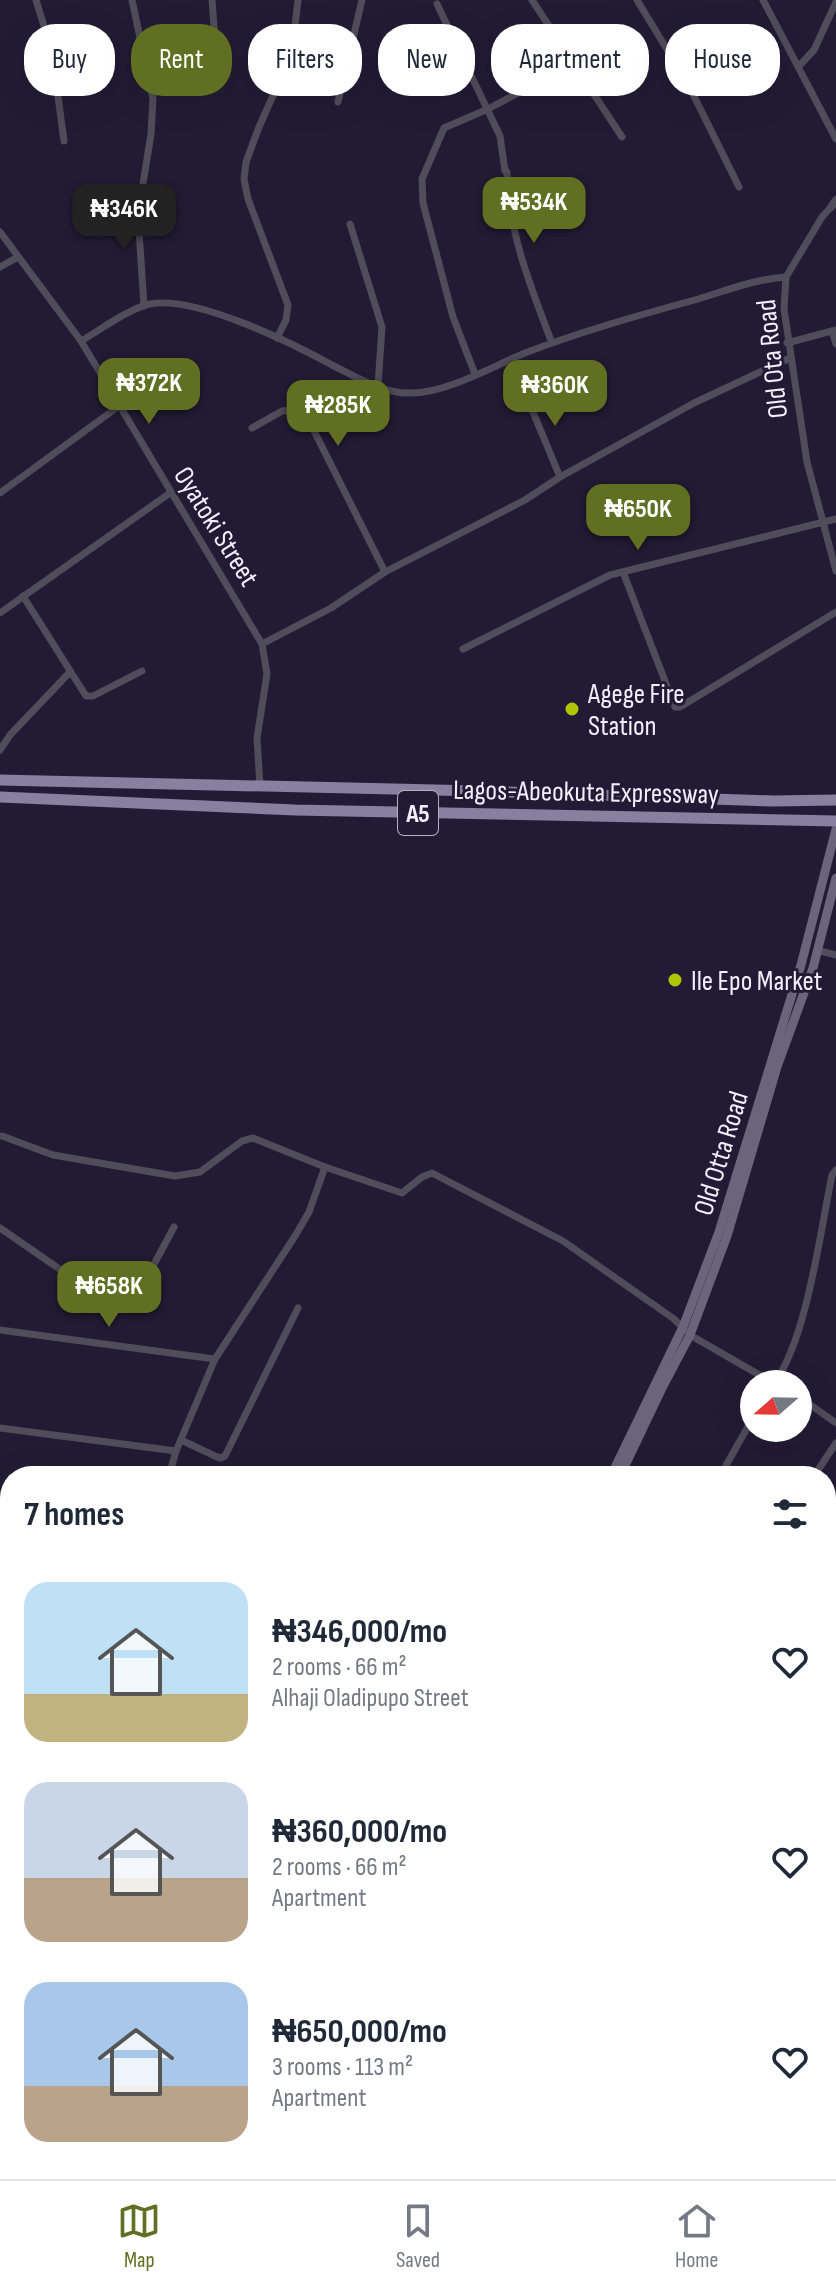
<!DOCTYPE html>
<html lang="en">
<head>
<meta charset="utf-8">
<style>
	:root { --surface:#fff; --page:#f6f6f7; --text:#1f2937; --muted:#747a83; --line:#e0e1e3; --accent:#606f21 }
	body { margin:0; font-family:"Sofia Sans Condensed",sans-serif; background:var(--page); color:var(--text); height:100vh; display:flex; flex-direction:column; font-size:30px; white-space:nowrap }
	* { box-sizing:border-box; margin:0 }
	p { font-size:26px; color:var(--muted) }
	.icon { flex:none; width:44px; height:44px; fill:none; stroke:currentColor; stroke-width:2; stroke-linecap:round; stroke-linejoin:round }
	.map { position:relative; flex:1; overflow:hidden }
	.panel { position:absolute; left:0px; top:1466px; width:836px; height:714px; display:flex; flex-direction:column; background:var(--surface); border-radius:32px 32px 0 0; box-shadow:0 8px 32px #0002 }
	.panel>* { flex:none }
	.guide { position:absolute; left:24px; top:24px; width:788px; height:72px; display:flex; gap:16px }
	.needle { width:52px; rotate:250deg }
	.controls { position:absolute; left:740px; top:1370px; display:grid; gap:16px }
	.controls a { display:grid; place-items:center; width:72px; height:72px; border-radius:50%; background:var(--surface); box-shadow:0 8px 32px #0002; font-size:40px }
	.price { position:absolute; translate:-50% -68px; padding:0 18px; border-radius:16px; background:var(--accent); color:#fff; font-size:26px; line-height:52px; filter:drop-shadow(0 2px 4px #0008) }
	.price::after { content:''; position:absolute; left:50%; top:48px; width:24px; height:18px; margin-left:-12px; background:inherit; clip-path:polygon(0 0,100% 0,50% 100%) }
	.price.current { background:#222; color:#fff }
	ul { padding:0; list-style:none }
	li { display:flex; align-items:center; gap:24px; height:200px; padding:0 24px }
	li span { display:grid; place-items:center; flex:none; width:224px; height:160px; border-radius:24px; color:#555 }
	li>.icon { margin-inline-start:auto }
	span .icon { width:96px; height:96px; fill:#fffc; stroke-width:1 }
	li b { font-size:34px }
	h2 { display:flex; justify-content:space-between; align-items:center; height:96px; padding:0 24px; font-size:34px }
	.chip { padding:0 28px; border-radius:32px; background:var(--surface); box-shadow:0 8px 32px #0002; font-size:28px; line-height:72px }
	.chip.current { background:var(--accent); color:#fff }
	.tab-bar { display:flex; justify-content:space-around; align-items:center; height:112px; border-top:2px solid var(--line); background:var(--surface); font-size:22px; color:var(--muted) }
	.tab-bar a { display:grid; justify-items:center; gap:4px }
	.tab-bar .current { color:var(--accent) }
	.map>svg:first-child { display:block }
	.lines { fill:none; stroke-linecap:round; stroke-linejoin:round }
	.minor { stroke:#504d5a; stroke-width:7 }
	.tertiary { stroke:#504d5a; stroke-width:8 }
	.secondary { stroke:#6a657b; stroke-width:9 }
	.trunk { stroke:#88809f; stroke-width:11 }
	.poi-dot { fill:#afc506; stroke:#231b35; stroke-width:3 }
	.labels { text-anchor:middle; stroke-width:6; stroke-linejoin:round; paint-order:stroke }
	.shield { fill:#231b35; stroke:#b5b0c2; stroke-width:2 }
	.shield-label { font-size:26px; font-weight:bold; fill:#f3f0fe }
	.street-label { font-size:28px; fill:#f3f0fe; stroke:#231b35 }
	.poi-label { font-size:28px; fill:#f3f0fe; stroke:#231b35; text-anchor:start }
</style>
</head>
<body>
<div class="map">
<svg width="836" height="2179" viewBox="0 0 836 2179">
	<rect width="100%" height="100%" fill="#231b35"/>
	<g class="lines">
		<g class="minor">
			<polyline points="36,0 52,52 64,141"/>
			<polyline points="132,0 153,99 151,134 138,215 144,306"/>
			<polyline points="212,0 215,40"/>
			<polyline points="532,0 622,137"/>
			<polyline points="637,0 688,84 739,187"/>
			<polyline points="763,0 836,139"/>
			<path d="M 437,4 L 500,136 L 505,171 L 507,172 C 508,231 531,288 552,343"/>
			<polyline points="800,65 814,50 836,2"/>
			<polyline points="338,102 362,0"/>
			<polyline points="831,207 822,217 786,277 784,309 807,462 836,571"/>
			<polyline points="350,224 382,327 378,386"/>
			<polyline points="0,232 81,341 262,644 267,674 257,738 260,786"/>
			<polyline points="0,267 18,257"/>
			<polyline points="832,331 836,344"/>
			<polyline points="277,338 286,320 288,305 248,199 244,179 246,162 259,127 292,53 298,0"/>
			<path d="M 81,341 C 100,330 130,308 150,304 C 195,295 292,343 332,365 C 356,377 384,394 411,393 C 447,393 491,367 525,353 C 582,331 640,315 698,299 C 728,290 755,279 786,277"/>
			<polyline points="787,343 836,330"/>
			<polyline points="511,359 560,477"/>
			<polyline points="475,374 453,317 423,203 422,179 444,128 488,109 574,63"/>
			<polyline points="313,426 341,405 359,379"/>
			<polyline points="252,428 282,411 303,409 385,572"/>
			<polyline points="0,493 119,406"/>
			<polyline points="623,572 675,707 680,707 836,612"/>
			<polyline points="23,596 86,696 93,696 142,671"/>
			<polyline points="0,613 170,493"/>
			<polyline points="262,644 331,608 385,572 525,500 560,477 694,403 790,358"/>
			<polyline points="463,649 610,575 836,519"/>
			<polyline points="0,750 10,735 70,672"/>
			<polyline points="817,950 836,955"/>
			<polyline points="2,1136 53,1155 175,1176 200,1172 242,1141 253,1138 325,1167 402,1193 422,1177 432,1173 563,1241 674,1319 690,1335 775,1384"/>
			<polyline points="0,1228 71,1277 131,1298 137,1296 174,1227"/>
			<polyline points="0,1330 215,1359"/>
			<path d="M 774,1384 C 807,1338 820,1233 832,1175 L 836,1170"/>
			<polyline points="798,1396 836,1423"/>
			<polyline points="0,1428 176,1451"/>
			<polyline points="181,1440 217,1457 221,1458 225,1456 298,1308"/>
			<polyline points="169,1476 176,1451 215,1359 295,1236 309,1212 325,1167"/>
			<polyline points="720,1476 754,1416"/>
			<polyline points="814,1476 836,1443"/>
			<polyline points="0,1534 10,1535"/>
			<polyline points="826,1637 836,1640"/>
			<polyline points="0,1751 10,1752"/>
			<polyline points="826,1814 836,1833"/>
			<polyline points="0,1852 10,1853"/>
			<polyline points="0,1873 10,1876"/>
			<polyline points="826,1959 836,1960"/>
			<polyline points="0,2005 10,2022"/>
			<polyline points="826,2056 836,2065"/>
			<polyline points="94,2170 100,2179"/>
			<polyline points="178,2170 208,2172 208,2170"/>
			<polyline points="309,2170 313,2179"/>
			<polyline points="420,2170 425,2179"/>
			<polyline points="536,2170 541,2179"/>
			<polyline points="759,2170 762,2179"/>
			<polyline points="110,2179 116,2170"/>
			<polyline points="227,2179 262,2170"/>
		</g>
		<polyline class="tertiary" points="831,207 836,200"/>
		<g class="secondary">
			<polyline points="611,1476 683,1327 719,1232 801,965 836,829"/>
			<polyline points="620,1476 661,1390 690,1335 727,1236 777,1067 813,968 836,878"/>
			<polyline points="661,2170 666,2179"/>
			<polyline points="671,2170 676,2179"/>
		</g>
		<g class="trunk">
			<polyline points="0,780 478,791 773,801 836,800"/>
			<polyline points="0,797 295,810 836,821"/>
		</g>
	</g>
	<g class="poi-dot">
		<circle cx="572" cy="709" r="8"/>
		<circle cx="675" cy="980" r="8"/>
	</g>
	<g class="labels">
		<rect class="shield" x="398" y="791" width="40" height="44" rx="6"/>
		<g class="shield-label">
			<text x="418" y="822">A5</text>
		</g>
		<g class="street-label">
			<text transform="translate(771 359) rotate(-96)" y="10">Old Ota Road</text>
			<text transform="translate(217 526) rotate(58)" y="10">Oyatoki Street</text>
			<text transform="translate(586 791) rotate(1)" y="10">Lagos-Abeokuta Expressway</text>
			<text transform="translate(720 1153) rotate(-73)" y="10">Old Otta Road</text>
		</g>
		<g class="poi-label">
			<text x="588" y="703">Agege Fire<tspan x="588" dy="32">Station</tspan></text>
			<text x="691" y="990">Ile Epo Market</text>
		</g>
	</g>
</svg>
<div class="controls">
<a><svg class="needle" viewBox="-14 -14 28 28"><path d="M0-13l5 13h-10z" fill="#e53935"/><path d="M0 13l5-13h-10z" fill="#747a83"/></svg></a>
</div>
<b class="price" style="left:534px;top:245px">₦534K</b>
<b class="price current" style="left:124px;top:252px">₦346K</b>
<b class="price" style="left:149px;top:426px">₦372K</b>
<b class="price" style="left:555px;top:428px">₦360K</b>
<b class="price" style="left:338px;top:448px">₦285K</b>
<b class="price" style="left:638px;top:552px">₦650K</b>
<b class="price" style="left:109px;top:1329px">₦658K</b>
<div class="guide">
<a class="chip">Buy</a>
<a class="chip current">Rent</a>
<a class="chip">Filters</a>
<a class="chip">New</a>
<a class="chip">Apartment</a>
<a class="chip">House</a>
</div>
<section class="panel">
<h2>7 homes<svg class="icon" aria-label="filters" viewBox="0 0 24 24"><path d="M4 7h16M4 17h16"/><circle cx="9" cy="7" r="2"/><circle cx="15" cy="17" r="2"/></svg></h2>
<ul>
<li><span style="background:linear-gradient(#bfe0f5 70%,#c2b280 0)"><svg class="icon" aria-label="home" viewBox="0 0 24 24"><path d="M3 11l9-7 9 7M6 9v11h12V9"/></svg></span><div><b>₦346,000/mo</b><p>2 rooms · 66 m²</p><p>Alhaji Oladipupo Street</p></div><svg class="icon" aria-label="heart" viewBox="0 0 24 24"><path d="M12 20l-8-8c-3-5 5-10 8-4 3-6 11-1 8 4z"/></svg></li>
<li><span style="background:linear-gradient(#c9d6e8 60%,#b9a48a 0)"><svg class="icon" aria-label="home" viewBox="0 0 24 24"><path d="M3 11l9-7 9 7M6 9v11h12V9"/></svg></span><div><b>₦360,000/mo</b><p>2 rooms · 66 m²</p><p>Apartment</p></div><svg class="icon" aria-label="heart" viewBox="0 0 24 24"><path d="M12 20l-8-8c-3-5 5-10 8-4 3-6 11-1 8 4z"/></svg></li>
<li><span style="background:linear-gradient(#a9c7e8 65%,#b9a48a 0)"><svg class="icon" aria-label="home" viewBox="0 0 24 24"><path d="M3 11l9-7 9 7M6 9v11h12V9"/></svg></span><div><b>₦650,000/mo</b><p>3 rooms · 113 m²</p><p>Apartment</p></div><svg class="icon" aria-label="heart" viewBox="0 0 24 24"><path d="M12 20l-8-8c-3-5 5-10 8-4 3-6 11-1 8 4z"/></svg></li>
</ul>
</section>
</div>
<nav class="tab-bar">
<a class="current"><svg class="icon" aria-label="map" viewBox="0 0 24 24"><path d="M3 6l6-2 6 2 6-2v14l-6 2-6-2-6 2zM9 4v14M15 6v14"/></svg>Map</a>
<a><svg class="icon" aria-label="saved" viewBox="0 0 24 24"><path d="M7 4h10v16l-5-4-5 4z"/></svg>Saved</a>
<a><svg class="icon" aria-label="home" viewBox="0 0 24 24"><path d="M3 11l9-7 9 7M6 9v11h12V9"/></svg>Home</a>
</nav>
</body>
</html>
